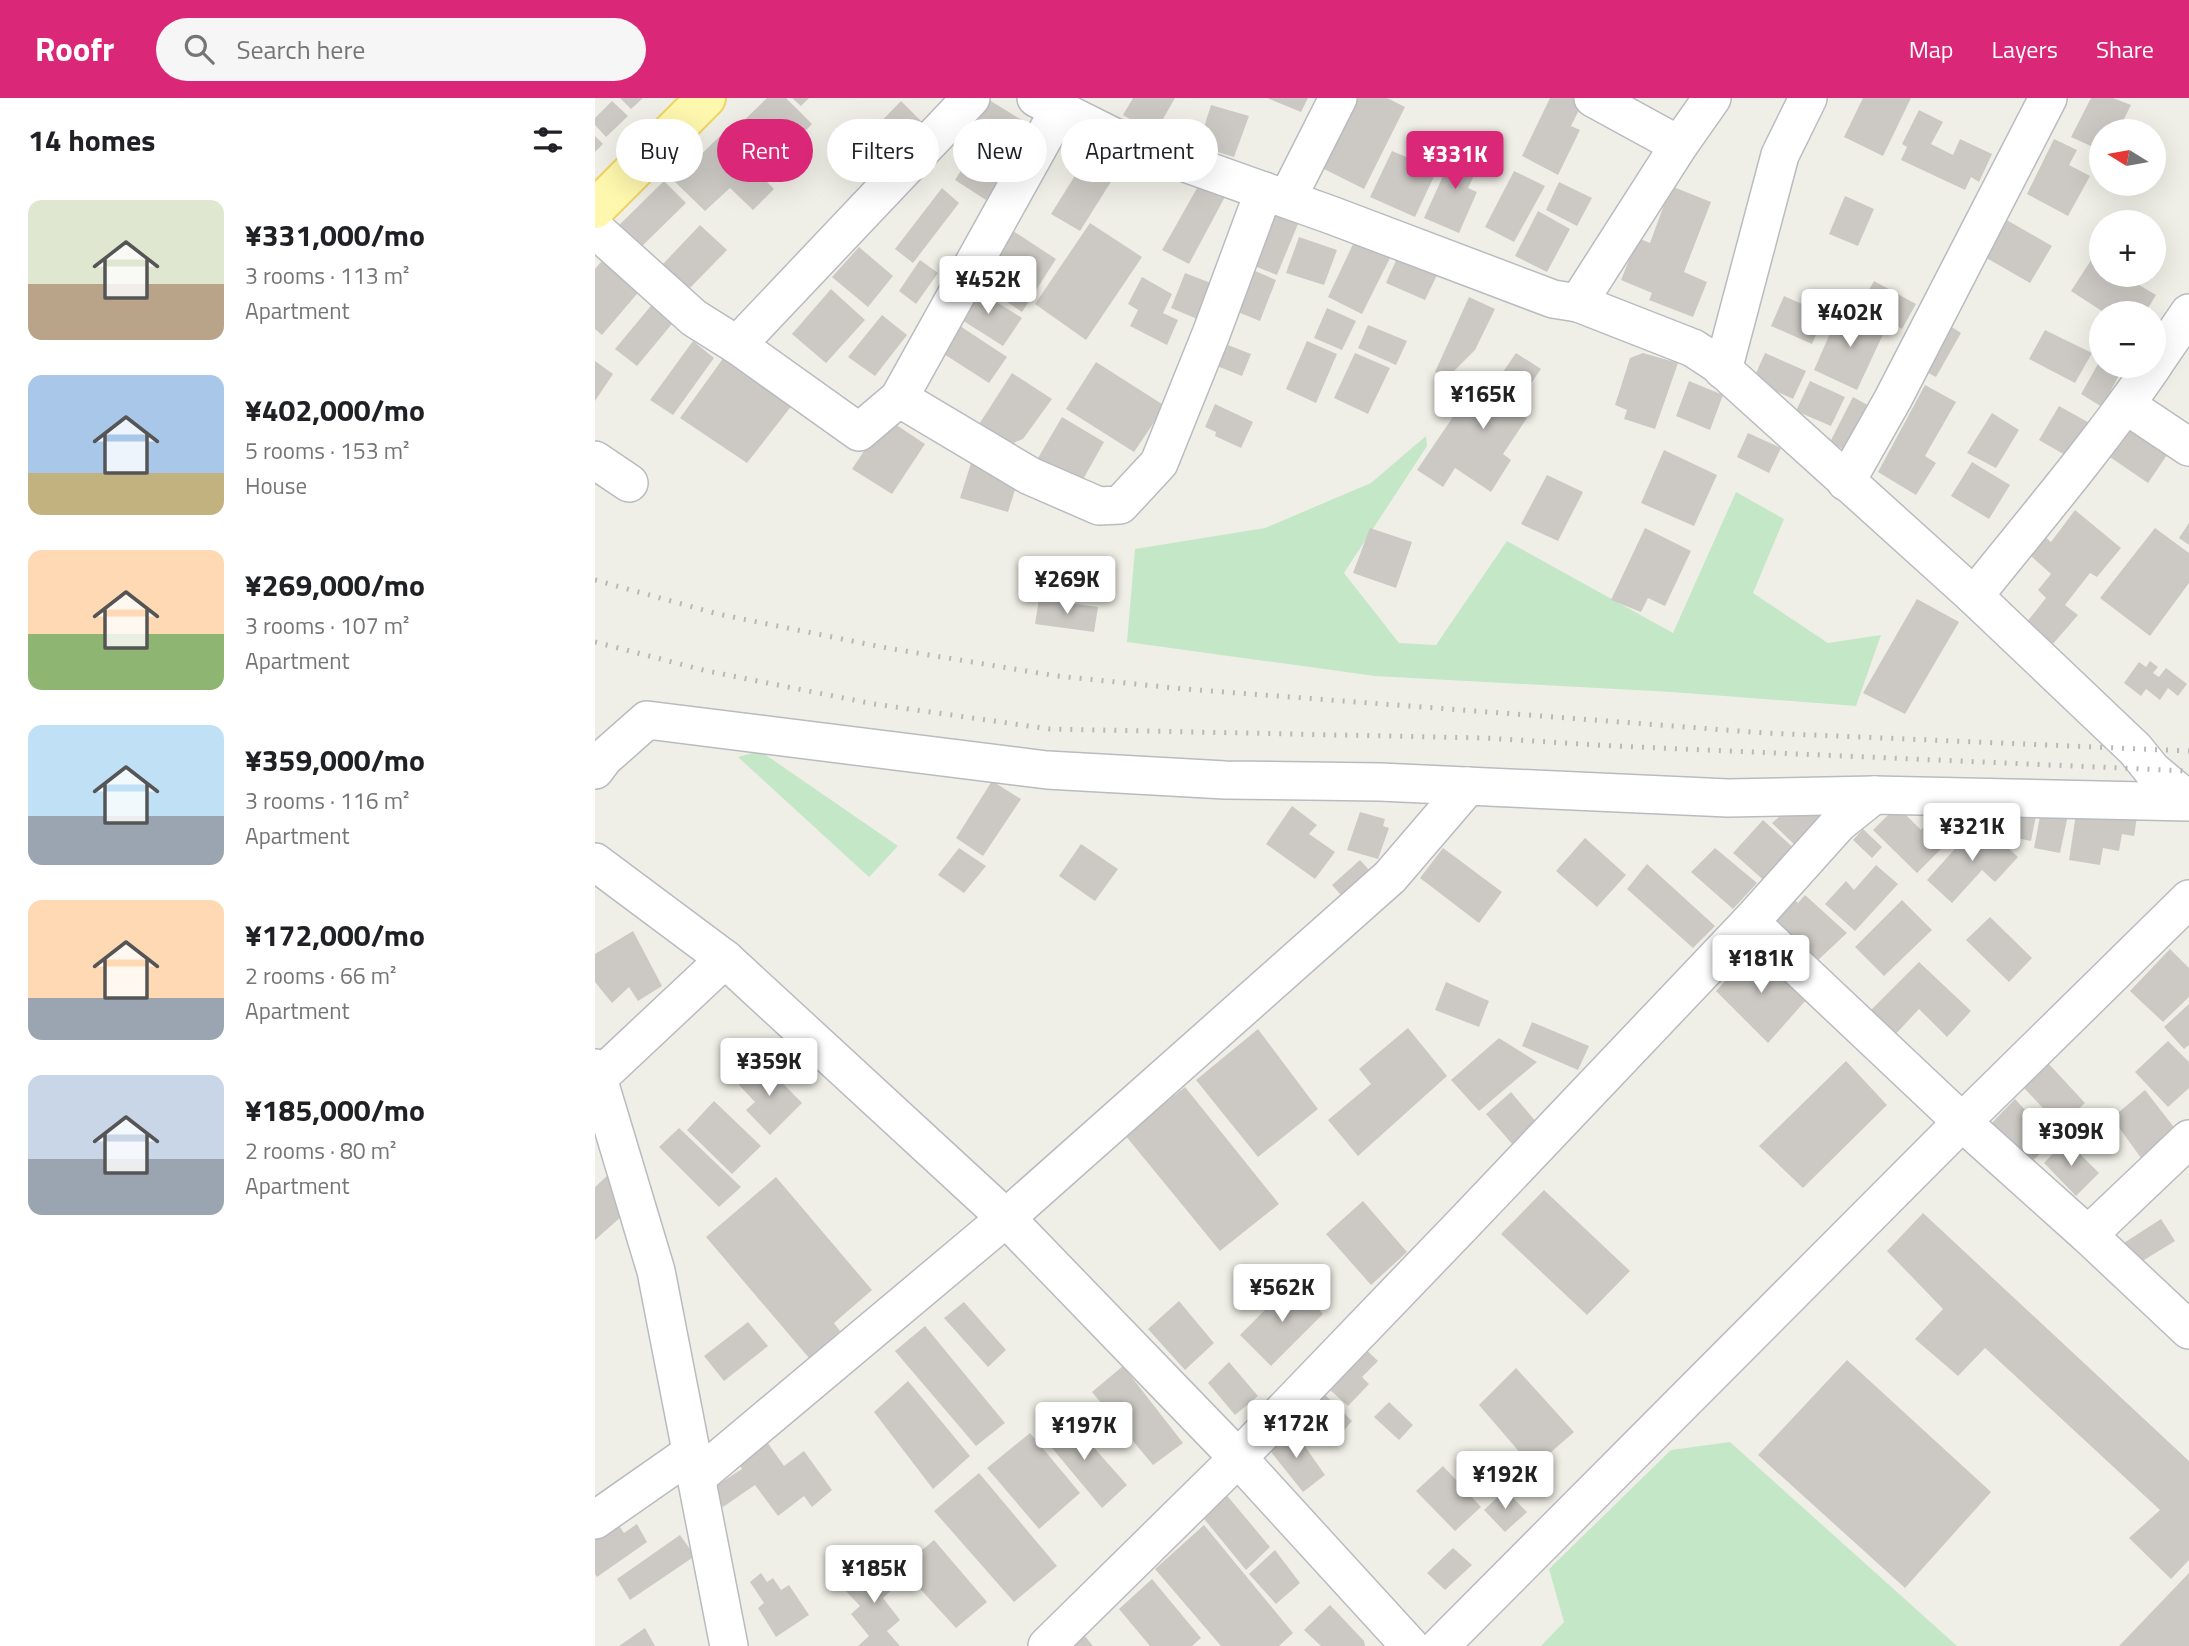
<!DOCTYPE html>
<html lang="en">
<head>
<meta charset="utf-8">
<style>
	:root { --surface:#fff; --page:#f6f6f6; --text:#202124; --muted:#757577; --accent:#db2777 }
	body { margin:0; font-family:"Titillium Web",sans-serif; background:var(--page); color:var(--text); height:100vh; display:flex; flex-direction:column; font-size:26px; white-space:nowrap }
	* { box-sizing:border-box; margin:0 }
	p { font-size:23px; color:var(--muted) }
	.icon { flex:none; width:38px; height:38px; fill:none; stroke:currentColor; stroke-width:2; stroke-linecap:round; stroke-linejoin:round }
	.map { position:relative; flex:1; overflow:hidden }
	.side { display:flex; flex-direction:column; background:var(--surface); width:595px }
	.side>* { flex:none }
	.hud { position:absolute; left:21px; top:21px; width:665px; height:63px; display:flex; gap:14px }
	.needle { width:46px; rotate:281deg }
	.fabs { position:absolute; left:1494px; top:21px; display:grid; gap:14px }
	.fabs a { display:grid; place-items:center; width:77px; height:77px; border-radius:50%; background:var(--surface); box-shadow:0 7px 28px #0002; font-size:35px }
	.price { position:absolute; translate:-50% -60px; padding:0 16px; border-radius:7px; background:#fff; color:#222; font-size:23px; line-height:46px; filter:drop-shadow(0 2px 4px #0008) }
	.price::after { content:''; position:absolute; left:50%; top:42px; width:21px; height:16px; margin-left:-10px; background:inherit; clip-path:polygon(0 0,100% 0,50% 100%) }
	.price.active { background:var(--accent); color:#fff }
	ul { padding:0; list-style:none }
	li { display:flex; align-items:center; gap:21px; height:175px; padding:0 28px }
	li span { display:grid; place-items:center; flex:none; width:196px; height:140px; border-radius:14px; color:#555 }
	li>.icon { margin-inline-start:auto }
	span .icon { width:84px; height:84px; fill:#fffc; stroke-width:1 }
	li b { font-size:30px }
	h2 { display:flex; justify-content:space-between; align-items:center; height:84px; padding:0 28px; font-size:30px }
	.tag { padding:0 24px; border-radius:32px; background:var(--surface); box-shadow:0 7px 28px #0002; font-size:24px; line-height:63px }
	.tag.active { background:var(--accent); color:#fff }
	header { display:flex; align-items:center; gap:42px; box-sizing:border-box; height:98px; padding:0 35px; background:var(--accent); color:#fff }
	header strong { font-size:33px }
	nav { display:flex; gap:38px; margin-inline-start:auto; font-size:24px }
	.search { width:490px; height:63px; background:var(--page); display:flex; align-items:center; gap:18px; box-sizing:border-box; padding:0 24px; border-radius:38px; color:var(--muted); font-size:26px }
	main { display:flex; flex:1; min-height:0 }
	.map>svg:first-child { display:block }
	.green { fill:#c4e7c7 }
	.building { fill:#ccc9c4 }
	.lines { fill:none; stroke-linecap:round; stroke-linejoin:round }
	.minor-casing { stroke:#b9bbc0; stroke-width:40 }
	.major-casing { stroke:#efd260; stroke-width:42 }
	.minor { stroke:#fff; stroke-width:37 }
	.major { stroke:#fef7ae; stroke-width:38 }
	.rail { stroke:#b7b8b8; stroke-width:5; stroke-dasharray:2 9; stroke-linecap:butt }
</style>
</head>
<body>
<header>
<strong>Roofr</strong>
<div class="search"><svg class="icon" aria-label="search" viewBox="0 0 24 24"><circle cx="10" cy="10" r="6"/><path d="M15 15l6 6"/></svg>Search here</div>
<nav><a>Map</a><a>Layers</a><a>Share</a></nav>
</header>
<main>
<section class="side">
<h2>14 homes<svg class="icon" aria-label="filters" viewBox="0 0 24 24"><path d="M4 7h16M4 17h16"/><circle cx="9" cy="7" r="2"/><circle cx="15" cy="17" r="2"/></svg></h2>
<ul>
<li><span style="background:linear-gradient(#dfe7d0 60%,#b9a48a 0)"><svg class="icon" aria-label="home" viewBox="0 0 24 24"><path d="M3 11l9-7 9 7M6 9v11h12V9"/></svg></span><div><b>¥331,000/mo</b><p>3 rooms · 113 m²</p><p>Apartment</p></div></li>
<li><span style="background:linear-gradient(#a9c7e8 70%,#c2b280 0)"><svg class="icon" aria-label="home" viewBox="0 0 24 24"><path d="M3 11l9-7 9 7M6 9v11h12V9"/></svg></span><div><b>¥402,000/mo</b><p>5 rooms · 153 m²</p><p>House</p></div></li>
<li><span style="background:linear-gradient(#ffd9b3 60%,#8fb573 0)"><svg class="icon" aria-label="home" viewBox="0 0 24 24"><path d="M3 11l9-7 9 7M6 9v11h12V9"/></svg></span><div><b>¥269,000/mo</b><p>3 rooms · 107 m²</p><p>Apartment</p></div></li>
<li><span style="background:linear-gradient(#bfe0f5 65%,#9aa5b1 0)"><svg class="icon" aria-label="home" viewBox="0 0 24 24"><path d="M3 11l9-7 9 7M6 9v11h12V9"/></svg></span><div><b>¥359,000/mo</b><p>3 rooms · 116 m²</p><p>Apartment</p></div></li>
<li><span style="background:linear-gradient(#ffd9b3 70%,#9aa5b1 0)"><svg class="icon" aria-label="home" viewBox="0 0 24 24"><path d="M3 11l9-7 9 7M6 9v11h12V9"/></svg></span><div><b>¥172,000/mo</b><p>2 rooms · 66 m²</p><p>Apartment</p></div></li>
<li><span style="background:linear-gradient(#c9d6e8 60%,#9aa5b1 0)"><svg class="icon" aria-label="home" viewBox="0 0 24 24"><path d="M3 11l9-7 9 7M6 9v11h12V9"/></svg></span><div><b>¥185,000/mo</b><p>2 rooms · 80 m²</p><p>Apartment</p></div></li>
</ul>
</section>
<div class="map">
<svg width="1594" height="1548" viewBox="0 0 1594 1548">
	<rect width="100%" height="100%" fill="#f0efe7"/>
	<g class="green">
		<polygon points="831,338 832,348 749,475 804,545 841,547 912,443 1078,535 1141,394 1189,421 1158,495 1233,545 1286,537 1261,608 1077,594 780,578 532,544 540,451 670,430 776,385"/>
		<polygon points="165,653 303,748 274,779 143,659"/>
		<polygon points="1135,1344 1362,1548 946,1548 969,1524 954,1471 1076,1352"/>
	</g>
	<g class="building">
		<polygon points="25,0 48,0 36,11"/>
		<polygon points="172,0 191,0 217,26 171,75 135,36"/>
		<polygon points="197,0 214,0 206,8"/>
		<polygon points="391,0 438,29 391,102 360,82 378,54 360,42"/>
		<polygon points="538,0 580,0 560,35 528,17"/>
		<polygon points="672,0 713,0 706,14"/>
		<polygon points="760,0 792,0 810,9 769,91 725,69"/>
		<polygon points="955,0 985,0 989,2 976,28 985,32 963,77 927,58"/>
		<polygon points="1268,0 1316,0 1288,58 1249,39"/>
		<polygon points="1496,0 1518,0 1536,7 1523,33 1507,33 1507,53 1476,39"/>
		<polygon points="17,3 33,18 11,39 0,27 0,20"/>
		<polygon points="306,3 328,25 296,58 274,36"/>
		<polygon points="616,7 654,18 639,59 603,48"/>
		<polygon points="1324,12 1348,24 1336,46 1358,57 1365,41 1397,56 1384,84 1376,79 1370,92 1306,62 1312,49 1307,46"/>
		<polygon points="126,37 179,91 158,112 135,90 110,113 79,83"/>
		<polygon points="0,38 8,46 0,54"/>
		<polygon points="1459,41 1482,52 1474,67 1495,78 1473,118 1432,96"/>
		<polygon points="501,44 529,63 485,133 456,116"/>
		<polygon points="862,47 888,58 873,90 882,94 864,135 829,120"/>
		<polygon points="797,53 842,72 820,119 775,99"/>
		<polygon points="919,73 950,88 919,144 890,129"/>
		<polygon points="69,83 91,105 39,156 17,134"/>
		<polygon points="606,83 632,95 594,166 567,152"/>
		<polygon points="964,84 997,100 982,128 951,112"/>
		<polygon points="1076,88 1116,104 1089,174 1112,184 1098,219 1054,202 1057,195 1026,182 1043,140 1055,145"/>
		<polygon points="347,90 364,105 318,165 300,151"/>
		<polygon points="1250,98 1279,111 1263,148 1234,136"/>
		<polygon points="668,113 703,126 682,177 649,164"/>
		<polygon points="943,113 975,131 952,174 920,158"/>
		<polygon points="1410,121 1457,148 1435,185 1388,158"/>
		<polygon points="495,125 547,159 491,242 440,206"/>
		<polygon points="105,127 132,152 93,192 67,167"/>
		<polygon points="409,127 461,161 427,214 376,180"/>
		<polygon points="704,139 742,152 729,187 691,175"/>
		<polygon points="760,142 796,158 767,216 733,199"/>
		<polygon points="264,149 298,178 273,209 237,179"/>
		<polygon points="12,157 47,190 7,237 0,231 0,171"/>
		<polygon points="1498,159 1507,164 1507,177 1527,177 1561,197 1550,215 1510,215 1476,193"/>
		<polygon points="802,160 842,177 830,202 791,185"/>
		<polygon points="325,162 343,175 321,206 304,193"/>
		<polygon points="649,168 681,182 665,223 633,210"/>
		<polygon points="590,175 621,187 607,223 576,210"/>
		<polygon points="547,179 577,196 568,215 583,222 572,247 535,228 543,212 533,206"/>
		<polygon points="1279,183 1321,206 1307,231 1265,208"/>
		<polygon points="378,189 427,220 408,248 359,217"/>
		<polygon points="236,191 270,222 231,265 197,236"/>
		<polygon points="1189,198 1230,216 1217,246 1176,228"/>
		<polygon points="874,199 900,211 880,252 852,280 840,274"/>
		<polygon points="60,203 81,221 42,268 20,251"/>
		<polygon points="732,210 761,223 747,252 719,240"/>
		<polygon points="1246,210 1291,230 1262,292 1219,272"/>
		<polygon points="287,217 312,237 280,278 253,259"/>
		<polygon points="356,222 412,259 394,285 338,249"/>
		<polygon points="1347,223 1366,235 1341,279 1323,270"/>
		<polygon points="773,227 812,243 801,267 763,250"/>
		<polygon points="1450,232 1497,255 1480,285 1434,261"/>
		<polygon points="620,242 656,256 647,278 612,264"/>
		<polygon points="98,243 119,260 78,317 55,302"/>
		<polygon points="712,243 742,256 721,305 691,291"/>
		<polygon points="132,255 201,302 152,365 85,320"/>
		<polygon points="760,255 795,270 773,316 739,300"/>
		<polygon points="921,255 946,271 918,311 932,320 908,356 916,362 896,394 860,370 848,389 822,372 868,304 881,313"/>
		<polygon points="1048,255 1083,265 1060,331 1029,321 1032,312 1020,307 1035,260"/>
		<polygon points="1170,255 1211,273 1198,301 1158,282"/>
		<polygon points="1507,259 1507,268 1529,268 1507,309 1486,296"/>
		<polygon points="0,263 18,276 0,303"/>
		<polygon points="501,264 570,308 539,354 471,311"/>
		<polygon points="417,275 457,301 428,341 408,349 381,331"/>
		<polygon points="1094,283 1128,297 1115,332 1081,318"/>
		<polygon points="1215,283 1250,299 1236,328 1201,313"/>
		<polygon points="1330,287 1361,304 1330,358 1341,365 1321,397 1283,374"/>
		<polygon points="1258,299 1282,312 1258,357 1235,344"/>
		<polygon points="620,306 658,324 646,350 620,338 621,334 610,329"/>
		<polygon points="1464,308 1498,327 1477,361 1444,342"/>
		<polygon points="1397,315 1424,332 1401,370 1372,355"/>
		<polygon points="467,319 509,344 486,385 443,360"/>
		<polygon points="291,320 330,346 297,396 257,371"/>
		<polygon points="1527,328 1572,357 1553,385 1509,355"/>
		<polygon points="1153,335 1186,350 1174,375 1142,359"/>
		<polygon points="1069,352 1122,377 1099,428 1046,405"/>
		<polygon points="1377,364 1415,387 1394,421 1356,398"/>
		<polygon points="376,365 424,379 413,414 365,400"/>
		<polygon points="952,377 988,394 963,443 926,426"/>
		<polygon points="1480,412 1526,450 1502,479 1495,475 1470,507 1483,517 1457,547 1431,525 1451,500 1443,492 1456,476 1436,458 1450,439 1456,444"/>
		<polygon points="1594,425 1594,447 1584,440"/>
		<polygon points="775,430 817,444 801,490 758,475"/>
		<polygon points="1050,430 1096,453 1070,508 1053,500 1046,514 1016,502"/>
		<polygon points="1560,430 1594,455 1594,485 1555,538 1505,500"/>
		<polygon points="444,501 503,509 499,534 440,526"/>
		<polygon points="1322,501 1364,524 1310,616 1268,595"/>
		<polygon points="1555,563 1563,569 1558,575 1564,579 1571,570 1592,586 1583,598 1573,590 1565,602 1551,591 1546,598 1529,585 1544,564 1551,569"/>
		<polygon points="397,683 426,701 388,758 361,740"/>
		<polygon points="1355,706 1379,710 1373,729 1351,723"/>
		<polygon points="697,708 722,727 714,736 740,754 720,781 671,746"/>
		<polygon points="1302,708 1326,732 1336,721 1356,741 1322,775 1278,732"/>
		<polygon points="1423,708 1442,712 1436,743 1417,739"/>
		<polygon points="1447,708 1474,712 1465,755 1439,750"/>
		<polygon points="1482,709 1542,719 1539,738 1527,736 1524,753 1508,750 1505,767 1474,762"/>
		<polygon points="1180,713 1247,715 1208,755 1177,725 1185,718"/>
		<polygon points="765,714 790,721 788,728 794,730 783,761 752,752"/>
		<polygon points="1168,722 1202,753 1173,786 1138,755"/>
		<polygon points="1384,724 1423,759 1400,784 1387,772 1357,805 1332,782"/>
		<polygon points="1268,731 1287,749 1277,760 1258,742"/>
		<polygon points="990,740 1031,777 1002,809 961,773"/>
		<polygon points="486,746 523,771 500,803 464,778"/>
		<polygon points="364,750 391,768 369,795 343,777"/>
		<polygon points="848,750 907,794 884,825 825,780"/>
		<polygon points="1120,750 1162,785 1138,811 1096,774"/>
		<polygon points="765,762 784,783 756,808 737,787"/>
		<polygon points="1052,766 1120,828 1098,850 1032,791"/>
		<polygon points="1281,767 1303,786 1260,833 1230,806 1251,783 1259,792"/>
		<polygon points="1193,796 1203,805 1210,797 1252,835 1222,863 1173,817"/>
		<polygon points="1307,802 1337,832 1289,878 1260,849"/>
		<polygon points="1395,819 1437,860 1414,884 1371,842"/>
		<polygon points="38,833 67,888 43,903 34,889 17,905 0,884 0,856"/>
		<polygon points="1161,850 1211,902 1173,945 1121,893"/>
		<polygon points="1575,851 1594,870 1594,899 1568,924 1535,893"/>
		<polygon points="1324,864 1376,913 1352,939 1324,911 1297,940 1272,916"/>
		<polygon points="851,884 894,903 884,929 840,912"/>
		<polygon points="1594,906 1594,947 1589,951 1569,929"/>
		<polygon points="937,924 994,948 983,972 927,948"/>
		<polygon points="813,930 852,978 763,1058 733,1022 776,986 764,971"/>
		<polygon points="663,931 723,1011 663,1059 601,982"/>
		<polygon points="904,940 942,964 884,1013 856,982"/>
		<polygon points="1573,943 1594,964 1594,990 1573,1009 1540,974"/>
		<polygon points="166,963 207,1005 175,1037 151,1012 160,1004 144,987"/>
		<polygon points="1251,963 1292,1007 1208,1090 1164,1048"/>
		<polygon points="1453,965 1490,1005 1465,1028 1428,989"/>
		<polygon points="590,989 684,1106 625,1153 530,1037"/>
		<polygon points="1550,992 1585,1037 1549,1064 1517,1020"/>
		<polygon points="916,994 942,1025 918,1047 891,1016"/>
		<polygon points="1420,1001 1458,1042 1432,1069 1392,1030"/>
		<polygon points="119,1003 166,1048 137,1076 92,1032"/>
		<polygon points="84,1030 146,1089 124,1109 64,1049"/>
		<polygon points="1471,1042 1504,1075 1481,1098 1449,1065"/>
		<polygon points="13,1077 28,1117 0,1142 0,1089"/>
		<polygon points="181,1079 277,1192 239,1225 245,1233 214,1260 111,1139"/>
		<polygon points="949,1092 1035,1173 992,1217 906,1136"/>
		<polygon points="768,1103 812,1154 776,1187 731,1136"/>
		<polygon points="1328,1115 1594,1363 1594,1462 1576,1481 1534,1440 1565,1412 1390,1250 1363,1278 1320,1241 1348,1211 1292,1153"/>
		<polygon points="1566,1121 1580,1143 1536,1170 1521,1150"/>
		<polygon points="698,1184 728,1216 676,1268 645,1237"/>
		<polygon points="584,1203 619,1245 590,1272 553,1231"/>
		<polygon points="369,1204 411,1252 393,1269 349,1220"/>
		<polygon points="153,1224 173,1248 129,1283 109,1258"/>
		<polygon points="330,1228 410,1325 381,1348 300,1253"/>
		<polygon points="762,1243 783,1263 767,1279 774,1286 753,1308 725,1283"/>
		<polygon points="1252,1262 1396,1394 1310,1490 1163,1357"/>
		<polygon points="634,1264 663,1298 640,1317 613,1285"/>
		<polygon points="528,1268 588,1345 558,1367 497,1294"/>
		<polygon points="921,1270 979,1334 938,1370 884,1307"/>
		<polygon points="313,1283 375,1358 338,1391 279,1314"/>
		<polygon points="721,1288 757,1323 735,1348 698,1314"/>
		<polygon points="794,1304 818,1327 804,1342 779,1319"/>
		<polygon points="470,1317 532,1387 507,1410 447,1338"/>
		<polygon points="697,1330 730,1377 708,1394 672,1349"/>
		<polygon points="435,1335 485,1395 444,1431 392,1370"/>
		<polygon points="167,1337 189,1368 209,1353 237,1392 217,1409 209,1398 183,1418 160,1387 128,1409 116,1391 147,1371 140,1358"/>
		<polygon points="848,1368 886,1409 860,1433 821,1393"/>
		<polygon points="384,1375 462,1468 419,1504 339,1413"/>
		<polygon points="624,1388 675,1449 651,1472 601,1411"/>
		<polygon points="910,1392 932,1414 910,1434 889,1412"/>
		<polygon points="18,1419 29,1435 42,1426 52,1444 2,1479 0,1476 0,1431"/>
		<polygon points="609,1427 698,1535 684,1548 626,1548 560,1471"/>
		<polygon points="85,1437 100,1458 35,1502 22,1481"/>
		<polygon points="339,1442 392,1504 361,1530 306,1470"/>
		<polygon points="858,1450 877,1467 850,1492 832,1475"/>
		<polygon points="680,1452 705,1485 681,1506 654,1476"/>
		<polygon points="279,1462 301,1488 288,1500 305,1522 292,1533 305,1548 263,1548 274,1538 256,1516 265,1508 248,1490"/>
		<polygon points="166,1475 172,1484 178,1480 186,1492 194,1487 214,1517 181,1539 163,1510 169,1505 155,1484"/>
		<polygon points="1594,1475 1594,1548 1524,1548"/>
		<polygon points="557,1481 606,1540 597,1548 555,1548 524,1511"/>
		<polygon points="735,1507 769,1543 770,1548 726,1548 709,1532"/>
		<polygon points="481,1527 498,1548 458,1548"/>
		<polygon points="50,1530 60,1548 24,1548"/>
	</g>
	<g class="lines">
		<defs>
			<g id="minor">
				<polyline points="441,0 523,41 736,117 958,201 983,205 1098,250 1121,265 1379,498 1540,651 1557,672 1594,703"/>
				<polyline points="998,0 1084,47"/>
				<polyline points="692,101 743,0"/>
				<polyline points="0,131 99,220 142,247 264,334 304,300 464,12"/>
				<polyline points="983,205 1084,47 1117,0"/>
				<polyline points="142,247 376,0"/>
				<polyline points="1559,266 1594,215"/>
				<polyline points="1128,272 1185,57 1213,0"/>
				<polyline points="304,300 435,378 504,408 525,407 564,365 616,236 669,93"/>
				<polyline points="1531,307 1594,349"/>
				<polyline points="0,362 34,385"/>
				<polyline points="1251,384 1298,301 1453,0"/>
				<path d="M 1379,498 C 1440,422 1503,348 1558,268"/>
				<polyline points="0,672 9,660 52,622 452,672 630,682 785,684 1133,700 1279,697 1594,704"/>
				<polyline points="0,764 130,861 411,1120 643,1360 815,1548"/>
				<polyline points="1155,824 1367,1024 1493,1137 1594,1232"/>
				<polyline points="0,970 61,1173 134,1548"/>
				<polyline points="0,983 130,861"/>
				<polyline points="1493,1137 1594,1041"/>
				<polyline points="101,1380 411,1120 795,779 873,688"/>
				<polyline points="0,1422 96,1355"/>
				<polyline points="452,1548 643,1360 870,1124 1155,824 1244,725 1279,697"/>
				<polyline points="845,1548 1367,1024 1594,801"/>
			</g>
			<polyline id="major" points="0,111 111,0"/>
		</defs>
		<use href="#minor" class="minor-casing"/>
		<use href="#major" class="major-casing"/>
		<use href="#minor" class="minor"/>
		<use href="#major" class="major"/>
		<g class="rail">
			<polyline points="0,482 123,516 292,550 462,578 590,591 1170,635 1594,653"/>
			<polyline points="0,544 112,573 279,606 455,631 890,640 1019,648 1594,673"/>
		</g>
	</g>
</svg>
<div class="fabs">
<a><svg class="needle" viewBox="-14 -14 28 28"><path d="M0-13l5 13h-10z" fill="#e53935"/><path d="M0 13l5-13h-10z" fill="#757577"/></svg></a>
<a>+</a>
<a>−</a>
</div>
<b class="price active" style="left:860px;top:93px">¥331K</b>
<b class="price" style="left:393px;top:218px">¥452K</b>
<b class="price" style="left:1255px;top:251px">¥402K</b>
<b class="price" style="left:888px;top:333px">¥165K</b>
<b class="price" style="left:472px;top:518px">¥269K</b>
<b class="price" style="left:1377px;top:765px">¥321K</b>
<b class="price" style="left:1166px;top:897px">¥181K</b>
<b class="price" style="left:174px;top:1000px">¥359K</b>
<b class="price" style="left:1476px;top:1070px">¥309K</b>
<b class="price" style="left:687px;top:1226px">¥562K</b>
<b class="price" style="left:701px;top:1362px">¥172K</b>
<b class="price" style="left:489px;top:1364px">¥197K</b>
<b class="price" style="left:910px;top:1413px">¥192K</b>
<b class="price" style="left:279px;top:1507px">¥185K</b>
<div class="hud">
<a class="tag">Buy</a>
<a class="tag active">Rent</a>
<a class="tag">Filters</a>
<a class="tag">New</a>
<a class="tag">Apartment</a>
</div>
</div>
</main>
</body>
</html>
